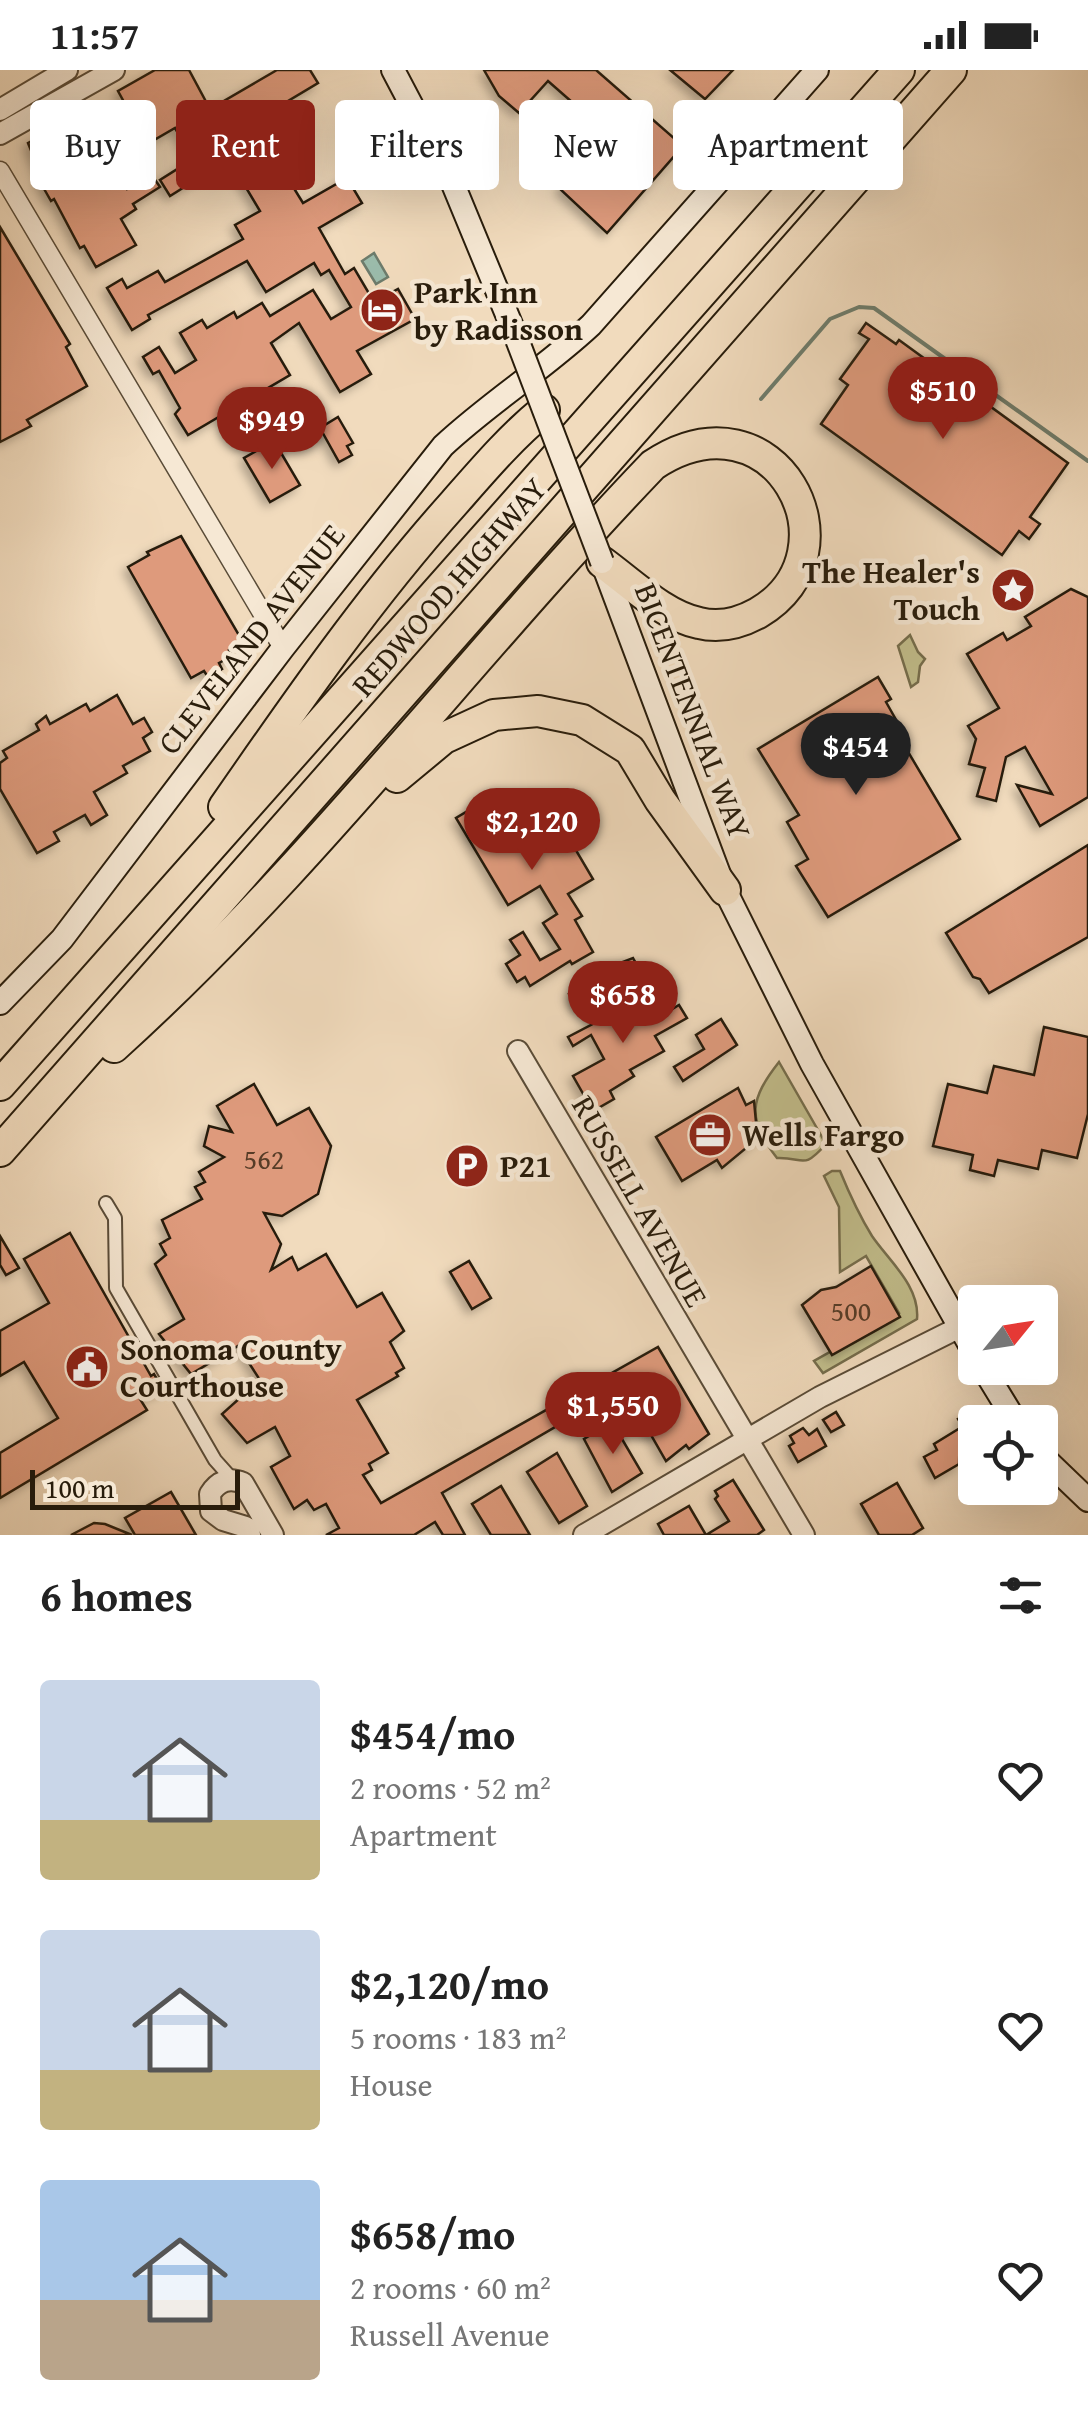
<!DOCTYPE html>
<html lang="en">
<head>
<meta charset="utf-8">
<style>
	:root { --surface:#fff; --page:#f2f2f2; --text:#222; --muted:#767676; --accent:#8f2418 }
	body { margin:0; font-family:"Gentium Book Plus",serif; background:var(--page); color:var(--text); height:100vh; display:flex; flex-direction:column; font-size:38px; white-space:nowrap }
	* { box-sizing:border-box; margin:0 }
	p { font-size:32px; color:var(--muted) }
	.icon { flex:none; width:55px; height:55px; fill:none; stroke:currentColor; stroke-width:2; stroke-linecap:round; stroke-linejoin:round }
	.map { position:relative; height:1465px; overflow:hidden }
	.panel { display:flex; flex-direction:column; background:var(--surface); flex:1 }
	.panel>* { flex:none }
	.banner { position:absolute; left:30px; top:30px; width:1030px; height:90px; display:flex; gap:20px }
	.needle { width:65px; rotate:60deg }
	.buttons { position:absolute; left:958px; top:1215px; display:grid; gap:20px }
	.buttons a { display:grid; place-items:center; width:100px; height:100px; border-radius:10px; background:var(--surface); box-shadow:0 10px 40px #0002; font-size:50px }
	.scale { position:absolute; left:30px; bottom:25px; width:210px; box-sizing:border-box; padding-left:10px; border:5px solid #281c0b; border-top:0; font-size:28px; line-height:35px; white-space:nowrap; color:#281c0b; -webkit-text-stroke:8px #f6e8d4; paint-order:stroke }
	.price { position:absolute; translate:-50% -85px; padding:0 22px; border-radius:35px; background:var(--accent); color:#fff; font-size:32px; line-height:65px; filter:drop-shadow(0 2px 5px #0008) }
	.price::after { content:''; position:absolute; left:50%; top:60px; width:30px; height:22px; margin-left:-15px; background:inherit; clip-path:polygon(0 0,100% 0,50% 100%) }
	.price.active { background:#222; color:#fff }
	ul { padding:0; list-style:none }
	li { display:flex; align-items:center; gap:30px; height:250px; padding:0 40px }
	li span { display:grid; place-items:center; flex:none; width:280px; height:200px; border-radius:10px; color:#555 }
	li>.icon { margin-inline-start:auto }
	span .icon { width:120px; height:120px; fill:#fffc; stroke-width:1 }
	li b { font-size:42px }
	h2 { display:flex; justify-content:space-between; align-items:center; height:120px; padding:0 40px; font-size:42px }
	.chip { padding:0 35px; border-radius:10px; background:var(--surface); box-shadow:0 10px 40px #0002; font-size:35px; line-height:90px }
	.chip.active { background:var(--accent); color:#fff }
	.status { display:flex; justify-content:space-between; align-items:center; height:70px; padding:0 50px; background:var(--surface); direction:ltr }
	.status svg { height:28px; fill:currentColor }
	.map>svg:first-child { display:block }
	.green { fill:#c2be8c; stroke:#756d4c; stroke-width:2.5 }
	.water { fill:#9bbcac; stroke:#6d7c6c; stroke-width:2.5 }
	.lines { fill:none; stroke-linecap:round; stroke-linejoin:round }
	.stream { stroke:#6d7c6c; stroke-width:4 }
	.building { fill:#de9a7c; stroke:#281c0b; stroke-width:2.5; filter:url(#shadow) }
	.pedestrian-casing { stroke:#5a4c38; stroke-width:16 }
	.minor-casing { stroke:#5a4c38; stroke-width:21 }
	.tertiary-casing { stroke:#5a4c38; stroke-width:24 }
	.secondary-casing { stroke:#281c0b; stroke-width:26 }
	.motorway-casing { stroke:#281c0b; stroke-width:34 }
	.pedestrian { stroke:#f6e8d4; stroke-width:12 }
	.minor { stroke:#f6e8d4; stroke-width:18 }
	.tertiary { stroke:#f6e8d4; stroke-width:20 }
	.secondary { stroke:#f6e8d4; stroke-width:22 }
	.motorway { stroke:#f1dbbd; stroke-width:30 }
	.secondary-bridge-casing { stroke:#281c0b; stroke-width:26; stroke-linecap:butt }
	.secondary-bridge { stroke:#f6e8d4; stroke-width:22 }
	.labels { text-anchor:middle; stroke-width:9; stroke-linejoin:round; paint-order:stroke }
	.number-label { font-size:28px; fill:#563c27 }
	.poi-label { font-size:32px; font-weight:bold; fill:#281c0b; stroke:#f6e8d4; text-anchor:start }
	.street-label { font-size:32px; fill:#281c0b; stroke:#f6e8d4 }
</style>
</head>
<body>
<div class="status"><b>11:57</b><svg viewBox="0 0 49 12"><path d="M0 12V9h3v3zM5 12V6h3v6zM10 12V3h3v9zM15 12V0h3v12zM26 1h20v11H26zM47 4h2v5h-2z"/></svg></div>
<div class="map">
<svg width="1088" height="1465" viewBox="0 0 1088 1465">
	<defs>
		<filter id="shadow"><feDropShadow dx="-4.5" dy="4.5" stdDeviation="5" flood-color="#0004"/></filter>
	</defs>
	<rect width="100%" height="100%" fill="#f1dbbd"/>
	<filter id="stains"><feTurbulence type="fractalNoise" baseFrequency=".002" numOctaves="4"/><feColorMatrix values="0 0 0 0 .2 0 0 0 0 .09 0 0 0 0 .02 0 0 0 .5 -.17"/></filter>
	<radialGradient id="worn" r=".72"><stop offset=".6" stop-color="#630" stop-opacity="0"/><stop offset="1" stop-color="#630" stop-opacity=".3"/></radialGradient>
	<g class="green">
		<polygon points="910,565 918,582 925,589 920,596 918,612 911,617 898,576"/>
		<path d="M 779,992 L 826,1074 C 802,1101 805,1087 777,1088 C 746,1049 750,1029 779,992 Z"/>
		<path d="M 832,1101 L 840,1101 C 849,1123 859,1145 872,1166 C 889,1191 920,1216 917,1249 L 823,1303 L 814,1291 L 899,1243 L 866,1186 L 840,1202 L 839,1137 L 824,1106 Z"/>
	</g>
	<polygon class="water" points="374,183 388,207 376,214 362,191"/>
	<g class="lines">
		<polyline class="stream" points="761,329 830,249 859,237 874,238 1088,391"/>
	</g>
	<g class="building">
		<polygon points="155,0 189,0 210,39 277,0 310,0 318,13 253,52 303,133 347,108 362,133 319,158 345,204 354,198 374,232 398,219 415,249 357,281 371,304 340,322 299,253 271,273 290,305 188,365 175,344 180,338 159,301 153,304 143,287 159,277 175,303 196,290 180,263 202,250 207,258 234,242 237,248 262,233 270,246 313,220 331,249 351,237 329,200 321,205 314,193 266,222 247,191 148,245 150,249 132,260 107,218 122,209 127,218 158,201 165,212 243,169 235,155 260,141 229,89 170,126 160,110 193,89 175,58 142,77 131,57 136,54 118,21"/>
		<polygon points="484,0 596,0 683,76 607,163 560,119 591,82 578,70 586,61 581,57 589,47 548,11 519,43 499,26"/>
		<polygon points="670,0 733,0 705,29"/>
		<polygon points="48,62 56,76 77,65 87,84 95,79 105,96 110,92 127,119 151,104 160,117 133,134 136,139 121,149 136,175 96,197 84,176 80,178 54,129 51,131 39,110 42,108 28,73"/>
		<polygon points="0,157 70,274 66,277 87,316 27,350 31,356 0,372"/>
		<polygon points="866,253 896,274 899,270 1068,393 1030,447 1040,454 1029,469 1019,461 1002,485 821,354 848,315 840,309 869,269 859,263"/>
		<polygon points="338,347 353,373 347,376 352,385 339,392 320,358"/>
		<polygon points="274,371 300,415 270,432 244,388"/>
		<polygon points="181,466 243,572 229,580 232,586 219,593 222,599 208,607 204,601 191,608 128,497 149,485 147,482"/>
		<polygon points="1071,519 1088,527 1088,727 1040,756 1017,715 1052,724 1025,677 1006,687 996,731 977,726 985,698 969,694 976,669 968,656 999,638 967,584 1003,563 1007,570 1031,556 1025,547"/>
		<polygon points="878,607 891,629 886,632 903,662 898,665 960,769 828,847 796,796 808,789 787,752 799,745 758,679"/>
		<polygon points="117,625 133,654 144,648 152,662 143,668 150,681 123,696 127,703 94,722 107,745 91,755 85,745 54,762 59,771 37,783 0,719 0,693 7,688 3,681 39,660 36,654 46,646 50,654 86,634 90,641"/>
		<polygon points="503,720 514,737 541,721 593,809 568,824 582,846 575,850 593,882 572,894 570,891 530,916 525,907 517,912 506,894 520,885 510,870 523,862 540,890 560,879 543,853 557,844 540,816 508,835 456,748"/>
		<polygon points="1088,775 1088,867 989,923 980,909 973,907 946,863"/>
		<polygon points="633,888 641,902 624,912 623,909 577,938 569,924 612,896"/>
		<polygon points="652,923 664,944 679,935 687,948 655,966 664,981 630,1000 634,1006 610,1021 614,1029 593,1041 573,1006 604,989 591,965 573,976 568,967"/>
		<polygon points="721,949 737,975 683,1011 674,997 704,979 696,965"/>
		<polygon points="1044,957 1088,967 1088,1044 1077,1088 1042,1080 1038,1099 998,1090 994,1106 970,1100 973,1085 933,1076 948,1014 987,1023 994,996 1034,1005"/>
		<polygon points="254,1014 277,1055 309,1038 331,1076 318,1124 282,1146 264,1143 281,1174 271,1200 292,1187 298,1200 326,1184 357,1237 382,1223 404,1261 390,1272 404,1298 396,1303 398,1306 357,1330 388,1383 369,1394 372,1400 363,1405 381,1433 658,1277 709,1364 689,1379 686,1375 666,1391 628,1325 621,1329 617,1321 442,1423 465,1465 443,1465 435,1452 414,1465 326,1465 339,1458 326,1434 314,1440 307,1430 294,1439 271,1397 290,1386 275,1357 247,1373 222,1344 260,1310 238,1276 191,1304 159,1264 184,1249 155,1194 166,1185 160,1174 170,1168 162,1150 202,1129 195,1117 205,1112 199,1102 224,1087 204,1076 209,1056 232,1062 217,1036"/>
		<polygon points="738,1018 746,1035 754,1031 756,1052 763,1064 722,1098 717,1090 682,1111 656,1067"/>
		<polygon points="70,1163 151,1306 154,1304 163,1319 140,1329 147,1340 0,1428 0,1383 58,1348 24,1292 0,1306 0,1261 49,1233 24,1189"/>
		<polygon points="0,1166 19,1198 6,1205 0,1195"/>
		<polygon points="469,1191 491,1228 472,1239 450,1202"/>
		<polygon points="871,1196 900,1247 832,1285 802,1235 821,1220 836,1217"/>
		<polygon points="975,1339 975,1377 958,1349"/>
		<polygon points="836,1342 844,1355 831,1362 823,1350"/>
		<polygon points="612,1352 642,1403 612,1422 584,1369"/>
		<polygon points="803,1358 809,1365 817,1359 826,1376 798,1392 789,1376 794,1373 790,1366"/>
		<polygon points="960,1358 959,1394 935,1408 924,1387 937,1380 934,1374"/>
		<polygon points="557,1383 587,1436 559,1453 527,1402"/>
		<polygon points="733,1410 764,1460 757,1465 706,1465 729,1451 715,1429 718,1426 715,1421"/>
		<polygon points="897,1413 923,1458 912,1465 879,1465 861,1434"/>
		<polygon points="501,1416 530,1465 491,1465 472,1434"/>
		<polygon points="171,1422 196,1465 135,1465 125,1448"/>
		<polygon points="689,1436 706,1465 664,1465 658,1454"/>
		<polygon points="94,1453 105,1454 132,1465 71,1465"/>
	</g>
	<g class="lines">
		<defs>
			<polyline id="pedestrian" points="106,1133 115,1148 116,1218 215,1390 232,1409"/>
			<polyline id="minor" points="0,101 283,578"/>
			<g id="tertiary">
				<polyline points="0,40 67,0"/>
				<polyline points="0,64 114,0"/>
				<polyline points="518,981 804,1465"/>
				<path d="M 250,1465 L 246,1457 L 223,1450 L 211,1441 L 210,1424 C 218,1411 229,1407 243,1413 L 273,1465"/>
				<polyline points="584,1465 820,1327 960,1257"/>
			</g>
			<g id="secondary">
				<polyline points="393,0 453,114 515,264"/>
				<polyline points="602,492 725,820 812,994 975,1284"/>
				<path d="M 0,933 L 62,869 L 283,578 L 443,376 C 490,332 544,299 591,255 L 817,0"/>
				<polyline points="983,1298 1016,1352"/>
				<polyline points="1040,1384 1088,1430"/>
			</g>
			<g id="motorway">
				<polyline points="397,707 444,668 494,645 538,641 582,650 630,680 660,730 725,820"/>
				<path d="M 224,737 C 296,633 369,528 454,433 C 483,400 510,368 544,340"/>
				<path d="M 114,977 C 311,799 470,586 653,395 C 775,314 863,482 758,543 C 740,553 719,558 699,553 C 664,546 631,513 602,492"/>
				<polyline points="0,1015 899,0"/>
				<polyline points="0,1081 951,0"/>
			</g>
		</defs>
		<use href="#pedestrian" class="pedestrian-casing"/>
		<use href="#minor" class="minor-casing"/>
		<use href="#tertiary" class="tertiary-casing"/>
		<use href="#secondary" class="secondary-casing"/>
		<use href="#motorway" class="motorway-casing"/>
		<use href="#pedestrian" class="pedestrian"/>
		<use href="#minor" class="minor"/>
		<use href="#tertiary" class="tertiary"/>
		<use href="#secondary" class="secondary"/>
		<use href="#motorway" class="motorway"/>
		<defs>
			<polyline id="secondary-bridge" points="515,264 602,492"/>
		</defs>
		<use href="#secondary-bridge" class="secondary-bridge-casing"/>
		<use href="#secondary-bridge" class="secondary-bridge"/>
	</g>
	<defs>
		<symbol id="hotel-disc" viewBox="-11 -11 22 22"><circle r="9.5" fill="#8f2418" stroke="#f6e8d4"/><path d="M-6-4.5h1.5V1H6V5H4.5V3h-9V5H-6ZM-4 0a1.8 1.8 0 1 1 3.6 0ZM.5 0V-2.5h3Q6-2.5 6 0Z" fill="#fff"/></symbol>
		<symbol id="sight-disc" viewBox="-11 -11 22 22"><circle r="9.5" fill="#8f2418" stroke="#f6e8d4"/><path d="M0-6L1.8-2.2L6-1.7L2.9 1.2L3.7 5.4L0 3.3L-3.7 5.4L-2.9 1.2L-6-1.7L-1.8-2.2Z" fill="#fff"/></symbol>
		<symbol id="office-disc" viewBox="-11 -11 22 22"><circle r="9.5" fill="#8f2418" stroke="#f6e8d4"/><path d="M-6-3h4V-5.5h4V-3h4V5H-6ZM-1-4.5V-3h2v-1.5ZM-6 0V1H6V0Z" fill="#fff"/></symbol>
		<symbol id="parking-disc" viewBox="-11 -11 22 22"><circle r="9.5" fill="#8f2418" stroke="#f6e8d4"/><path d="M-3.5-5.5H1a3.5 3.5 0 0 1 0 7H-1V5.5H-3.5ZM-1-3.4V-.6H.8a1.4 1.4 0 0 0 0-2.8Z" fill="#fff"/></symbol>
		<symbol id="civic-disc" viewBox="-11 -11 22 22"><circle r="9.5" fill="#8f2418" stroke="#f6e8d4"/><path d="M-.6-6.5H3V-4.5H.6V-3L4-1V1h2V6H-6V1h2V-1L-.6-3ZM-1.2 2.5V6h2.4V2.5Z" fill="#fff"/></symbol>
	</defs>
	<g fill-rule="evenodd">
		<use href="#hotel-disc" x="357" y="215" width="50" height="50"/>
		<use href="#sight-disc" x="988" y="495" width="50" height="50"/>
		<use href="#office-disc" x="685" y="1040" width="50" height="50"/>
		<use href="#parking-disc" x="442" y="1071" width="50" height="50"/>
		<use href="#civic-disc" x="62" y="1272" width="50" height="50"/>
	</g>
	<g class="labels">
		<g class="number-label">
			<text x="264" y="1099">562</text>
			<text x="851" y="1251">500</text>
		</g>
		<g class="poi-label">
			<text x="414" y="233">Park Inn<tspan x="414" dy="37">by Radisson</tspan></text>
			<text x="980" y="513" text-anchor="end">The Healer's<tspan x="980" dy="37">Touch</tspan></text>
			<text x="742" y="1076">Wells Fargo</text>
			<text x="500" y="1107">P21</text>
			<text x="120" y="1290">Sonoma County<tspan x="120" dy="37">Courthouse</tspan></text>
		</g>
		<g class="street-label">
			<text transform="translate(449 517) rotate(-49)" y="11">REDWOOD HIGHWAY</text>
			<text transform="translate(251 569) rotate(-52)" y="11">CLEVELAND AVENUE</text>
			<text transform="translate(693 641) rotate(69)" y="11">BICENTENNIAL WAY</text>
			<text transform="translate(640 1131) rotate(60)" y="11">RUSSELL AVENUE</text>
		</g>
	</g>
	<rect width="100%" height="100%" filter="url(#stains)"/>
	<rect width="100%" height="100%" fill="url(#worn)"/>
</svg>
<div class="buttons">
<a><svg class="needle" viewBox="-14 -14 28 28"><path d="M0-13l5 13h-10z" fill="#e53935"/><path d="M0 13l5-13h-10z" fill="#767676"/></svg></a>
<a><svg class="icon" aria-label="locate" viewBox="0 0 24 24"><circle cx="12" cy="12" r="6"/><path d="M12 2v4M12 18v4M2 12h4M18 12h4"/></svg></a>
</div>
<div class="scale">100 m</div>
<b class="price" style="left:943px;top:372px">$510</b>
<b class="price" style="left:272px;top:402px">$949</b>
<b class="price active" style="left:856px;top:728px">$454</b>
<b class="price" style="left:532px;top:803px">$2,120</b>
<b class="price" style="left:623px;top:976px">$658</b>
<b class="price" style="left:613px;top:1387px">$1,550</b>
<div class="banner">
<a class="chip">Buy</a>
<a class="chip active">Rent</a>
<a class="chip">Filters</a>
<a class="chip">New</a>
<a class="chip">Apartment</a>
</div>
</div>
<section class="panel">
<h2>6 homes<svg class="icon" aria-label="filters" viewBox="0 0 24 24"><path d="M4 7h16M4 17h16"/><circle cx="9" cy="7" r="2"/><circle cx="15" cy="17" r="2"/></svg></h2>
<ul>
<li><span style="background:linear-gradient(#c9d6e8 70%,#c2b280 0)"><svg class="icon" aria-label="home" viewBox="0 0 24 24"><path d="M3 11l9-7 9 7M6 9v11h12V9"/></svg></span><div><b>$454/mo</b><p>2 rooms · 52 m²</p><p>Apartment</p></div><svg class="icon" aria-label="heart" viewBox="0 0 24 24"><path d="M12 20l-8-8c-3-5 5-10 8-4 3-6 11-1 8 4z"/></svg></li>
<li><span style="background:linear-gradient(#c9d6e8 70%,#c2b280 0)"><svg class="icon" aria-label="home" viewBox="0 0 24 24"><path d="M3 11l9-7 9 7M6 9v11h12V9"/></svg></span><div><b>$2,120/mo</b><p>5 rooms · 183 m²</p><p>House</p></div><svg class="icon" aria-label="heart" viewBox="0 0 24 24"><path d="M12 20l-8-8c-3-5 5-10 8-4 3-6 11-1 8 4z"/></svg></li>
<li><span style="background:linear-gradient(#a9c7e8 60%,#b9a48a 0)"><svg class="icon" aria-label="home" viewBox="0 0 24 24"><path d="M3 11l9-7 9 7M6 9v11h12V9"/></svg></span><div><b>$658/mo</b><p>2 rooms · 60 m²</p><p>Russell Avenue</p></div><svg class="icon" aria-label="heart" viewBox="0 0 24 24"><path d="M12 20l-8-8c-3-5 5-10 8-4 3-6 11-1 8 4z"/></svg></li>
</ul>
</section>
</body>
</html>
